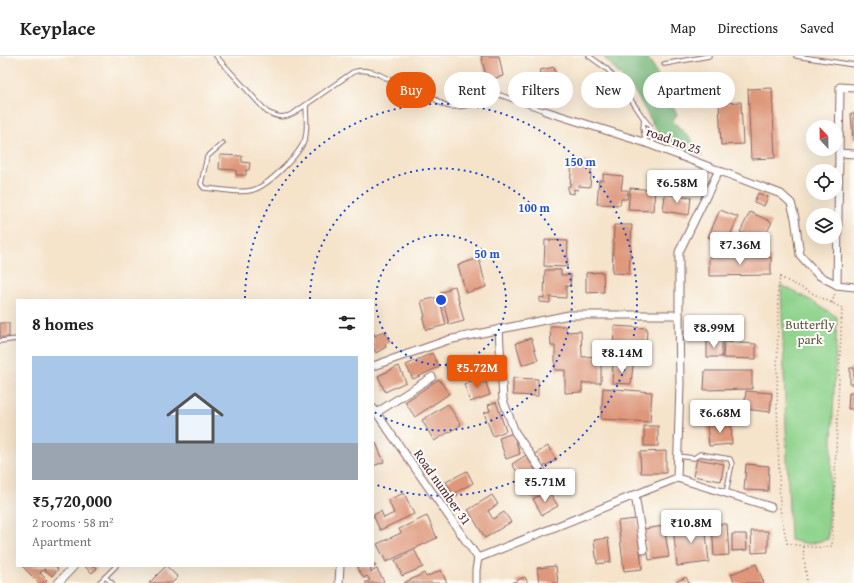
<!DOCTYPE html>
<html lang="en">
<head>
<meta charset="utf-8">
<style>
	:root { --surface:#fff; --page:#f2f2f2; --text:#222; --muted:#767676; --line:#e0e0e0; --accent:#ea580c }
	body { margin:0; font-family:"Gentium Book Plus",serif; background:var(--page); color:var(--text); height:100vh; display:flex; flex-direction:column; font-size:15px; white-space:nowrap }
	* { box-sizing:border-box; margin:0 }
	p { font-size:13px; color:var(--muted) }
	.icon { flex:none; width:22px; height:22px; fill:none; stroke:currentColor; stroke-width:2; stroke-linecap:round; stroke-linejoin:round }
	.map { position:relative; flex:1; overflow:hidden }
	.panel { position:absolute; left:16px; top:243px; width:358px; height:268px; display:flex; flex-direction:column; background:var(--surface); border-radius:0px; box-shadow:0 4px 16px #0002 }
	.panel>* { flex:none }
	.top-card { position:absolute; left:386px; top:16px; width:380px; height:36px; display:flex; gap:8px }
	.needle { width:26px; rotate:338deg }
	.controls { position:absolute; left:806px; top:64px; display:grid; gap:8px }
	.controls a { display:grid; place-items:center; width:36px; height:36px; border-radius:50%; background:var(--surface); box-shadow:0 4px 16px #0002; font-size:20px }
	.price { position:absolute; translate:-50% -34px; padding:0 9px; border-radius:4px; background:#fff; color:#222; font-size:13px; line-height:26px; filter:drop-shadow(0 1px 2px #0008) }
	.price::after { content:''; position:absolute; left:50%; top:24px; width:12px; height:9px; margin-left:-6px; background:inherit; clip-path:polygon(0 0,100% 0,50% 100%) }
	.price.active { background:var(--accent); color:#fff }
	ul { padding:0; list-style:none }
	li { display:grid; align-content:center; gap:8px; height:212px; padding:0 16px }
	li+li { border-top:1px solid var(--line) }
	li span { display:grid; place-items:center; height:124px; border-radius:0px; color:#555 }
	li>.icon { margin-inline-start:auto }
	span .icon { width:72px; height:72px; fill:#fffc; stroke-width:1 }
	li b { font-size:17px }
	h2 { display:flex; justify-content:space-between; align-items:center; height:48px; padding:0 16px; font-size:17px }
	.chip { padding:0 14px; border-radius:18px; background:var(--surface); box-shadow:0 4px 16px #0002; font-size:14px; line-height:36px }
	.chip.active { background:var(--accent); color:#fff }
	header { display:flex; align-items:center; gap:24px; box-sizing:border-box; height:56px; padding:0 20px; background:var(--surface); border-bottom:1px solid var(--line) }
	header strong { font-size:19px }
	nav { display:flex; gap:22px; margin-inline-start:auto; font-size:14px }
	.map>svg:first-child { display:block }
	.green { fill:#8fd38d; stroke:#6c795c }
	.forest { fill:#73b578; stroke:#5e6a52 }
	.building { fill:#de977a }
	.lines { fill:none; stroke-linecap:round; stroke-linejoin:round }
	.service-casing { stroke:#866463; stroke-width:5.5 }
	.minor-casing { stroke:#866463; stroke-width:9 }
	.path { stroke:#866463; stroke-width:1.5; stroke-dasharray:1 3; stroke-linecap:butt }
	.service { stroke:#fff; stroke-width:3.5 }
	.minor { stroke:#fff; stroke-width:7 }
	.ring { fill:none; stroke:#1d4ed8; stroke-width:2; stroke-dasharray:2 4 }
	.labels { text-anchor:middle; stroke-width:4; stroke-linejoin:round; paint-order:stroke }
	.street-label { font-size:13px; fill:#4a1f2b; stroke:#fdfcf7 }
	.park-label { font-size:13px; fill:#5f5548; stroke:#fdfcf7 }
	.centre { fill:#1d4ed8; stroke:#fdfcf7; stroke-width:2 }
	.ring-label { font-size:12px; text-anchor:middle; font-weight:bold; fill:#1d4ed8; stroke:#fdfcf7; stroke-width:4; stroke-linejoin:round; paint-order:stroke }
</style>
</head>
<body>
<header>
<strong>Keyplace</strong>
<nav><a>Map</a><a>Directions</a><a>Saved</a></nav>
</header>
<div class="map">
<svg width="854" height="527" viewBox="0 0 854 527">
	<rect width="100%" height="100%" fill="#fdfcf7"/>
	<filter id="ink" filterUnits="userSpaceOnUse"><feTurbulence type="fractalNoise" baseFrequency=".025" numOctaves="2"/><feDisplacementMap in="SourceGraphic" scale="8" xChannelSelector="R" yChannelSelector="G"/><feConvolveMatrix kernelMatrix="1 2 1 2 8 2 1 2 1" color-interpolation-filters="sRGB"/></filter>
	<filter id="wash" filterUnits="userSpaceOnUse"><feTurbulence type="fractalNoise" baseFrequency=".012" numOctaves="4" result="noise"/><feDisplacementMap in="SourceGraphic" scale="16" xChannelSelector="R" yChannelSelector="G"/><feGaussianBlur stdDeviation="0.9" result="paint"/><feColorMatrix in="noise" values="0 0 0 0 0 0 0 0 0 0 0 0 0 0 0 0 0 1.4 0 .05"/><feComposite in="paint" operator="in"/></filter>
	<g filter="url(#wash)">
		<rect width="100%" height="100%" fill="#f5e3ca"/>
		<polygon class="green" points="781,229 812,245 837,261 828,483 809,488 790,484"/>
		<polygon class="forest" points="603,0 647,0 660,23 677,58 673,65 690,82 703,100 679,92 658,77 635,36"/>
		<g id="blocks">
			<g class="building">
				<polygon points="481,0 499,0 503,20 487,24"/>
				<polygon points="554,11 560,40 547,43 540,14"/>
				<polygon points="772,32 775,102 751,103 748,33"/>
				<polygon points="741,46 743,88 721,89 719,47"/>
				<polygon points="851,57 854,57 854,85 853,85"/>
				<polygon points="220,99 242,100 242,106 250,107 249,114 246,114 246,119 236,119 236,114 219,113"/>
				<polygon points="572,104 592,105 590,131 579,130 578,134 574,133 574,138 568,137 568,130 570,130"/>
				<polygon points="603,118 623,120 621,134 628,134 627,143 621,143 620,149 597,148 599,124 603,124"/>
				<polygon points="630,132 655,134 653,155 628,154"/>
				<polygon points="758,137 768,141 764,150 754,146"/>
				<polygon points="665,138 691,141 689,159 663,155"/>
				<polygon points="720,154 738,161 726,189 708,181"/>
				<polygon points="750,156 772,166 762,186 740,176"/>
				<polygon points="614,169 632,169 629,218 612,217"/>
				<polygon points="545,184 568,185 567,211 544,210"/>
				<polygon points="709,201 771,201 771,219 709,220"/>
				<polygon points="479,202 486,231 466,237 458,209"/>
				<polygon points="545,214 561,214 561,219 571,219 570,230 566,230 566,242 550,241 550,247 540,246 540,241 544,242"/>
				<polygon points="603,216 604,236 586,237 586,217"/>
				<polygon points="455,230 464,265 449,269 441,236 449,234 448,232"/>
				<polygon points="439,241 446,269 426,274 423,262 425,261 421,245"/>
				<rect x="0" y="267" width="9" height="14"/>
				<polygon points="550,270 566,270 566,276 581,275 582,301 601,300 601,327 582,327 582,336 565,337 565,314 555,314 555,290 551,290"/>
				<polygon points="614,270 647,272 646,295 613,294"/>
				<polygon points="384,275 390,286 385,288 386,291 376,297 373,291 373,276 375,280"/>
				<polygon points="531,282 538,304 522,309 516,287"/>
				<rect x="707" y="285" width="15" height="16"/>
				<polygon points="724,286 756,288 756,303 723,302"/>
				<polygon points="432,297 439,311 413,323 406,309"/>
				<polygon points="464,302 468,314 450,321 445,308"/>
				<polygon points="613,308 633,309 631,328 612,327"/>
				<polygon points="399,310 406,326 385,336 378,320"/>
				<rect x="850" y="312" width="4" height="16"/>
				<polygon points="705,315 752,315 752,333 704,334"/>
				<polygon points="484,320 490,339 470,346 464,328"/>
				<polygon points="513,322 538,323 538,340 513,339"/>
				<polygon points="439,323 449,338 415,361 405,346"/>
				<polygon points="603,332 652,336 650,366 601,363"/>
				<polygon points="746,335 772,337 770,356 744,353"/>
				<polygon points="849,337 854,337 854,353 848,353"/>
				<polygon points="496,346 506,375 493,380 484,357 490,355 488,349"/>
				<polygon points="448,348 461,369 434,385 422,364"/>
				<polygon points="731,367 732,388 709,390 707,369"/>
				<rect x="644" y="370" width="14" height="20"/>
				<polygon points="513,377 520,398 506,403 499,382"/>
				<polygon points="376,387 384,406 373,410 373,389"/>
				<polygon points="548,390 556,404 543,411 535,398"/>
				<polygon points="666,395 666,417 641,417 640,396"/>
				<polygon points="526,399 536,415 522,424 512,408"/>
				<polygon points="697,403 724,408 721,425 693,420"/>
				<polygon points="746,408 769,410 768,435 744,434"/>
				<polygon points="467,415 473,427 453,438 446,426"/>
				<polygon points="537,417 546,432 531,440 522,425"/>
				<polygon points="548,434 558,450 542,459 533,443"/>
				<polygon points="404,437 414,458 380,474 373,459 381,455 384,462 394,457 388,444"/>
				<polygon points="492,439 498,448 488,455 493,463 504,456 511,466 485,482 468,454"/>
				<polygon points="427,460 437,482 386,506 377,488 401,477 399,473"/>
				<polygon points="637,463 642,513 624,515 618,465"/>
				<polygon points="700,464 705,467 709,506 677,510 673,471 679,467 684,469 689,465 696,468"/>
				<polygon points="712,468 727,468 729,499 714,500"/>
				<polygon points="664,470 669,501 649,504 644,473"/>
				<polygon points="751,475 768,475 768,496 752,497"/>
				<polygon points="732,478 746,478 747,494 732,495"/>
				<polygon points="608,482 611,506 597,508 594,484"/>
				<polygon points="415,495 423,511 402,520 395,504"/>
				<polygon points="373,506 376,510 370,514 371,516 377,513 384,525 380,527 365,527 370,524 367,520 364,522 357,512 360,510 373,510"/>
				<polygon points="756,508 764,527 735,527 731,518"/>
				<polygon points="22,510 33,510 34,511 35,510 55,510 58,513 52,520 44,513 40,517 47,524 44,527 39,527"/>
				<polygon points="84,510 95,510 97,512 92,517"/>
				<polygon points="166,510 178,521 172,527 149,527"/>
				<polygon points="556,510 558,527 539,527 537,512"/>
				<polygon points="441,514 447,527 404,527 424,517 426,521"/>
				<polygon points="525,521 528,527 511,527"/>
				<polygon points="686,521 689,527 674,527"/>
			</g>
		</g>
	</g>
	<g filter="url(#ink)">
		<use href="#blocks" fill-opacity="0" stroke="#866463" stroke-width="1"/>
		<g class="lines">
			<defs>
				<g id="service">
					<path d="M 216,0 L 267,56 C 277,61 284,63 294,57 L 353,16 C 370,10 387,23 402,30 C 409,33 419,33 426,37 C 434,41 442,51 453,51 C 470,51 485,44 500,39 L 545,55"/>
					<polyline points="589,0 607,13 625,35 644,63"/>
					<polyline points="796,0 854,9"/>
					<polyline points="664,8 709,0"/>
					<path d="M 223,87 L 207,101 L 201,128 L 204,132 C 219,133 239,138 253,134 C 269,129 300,98 305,83 C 308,72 306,60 306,49"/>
					<polyline points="646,87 643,72 644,63 650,70 653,89"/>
					<polyline points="0,285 17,283"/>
					<polyline points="678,400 694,402 700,398 730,403 732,408 726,437"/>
					<polyline points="105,521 112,527"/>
					<polyline points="99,527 116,510"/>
				</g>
				<g id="minor">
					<polyline points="545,55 646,87 781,138 791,147 795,162 800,199 818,219 837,229 854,231"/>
					<polyline points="839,97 854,98"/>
					<polyline points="837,229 840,31 854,32"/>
					<polyline points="499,273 503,344 515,376 549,426"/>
					<polyline points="373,310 448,284 569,259 679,259"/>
					<polyline points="373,352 478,502 476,514 476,527"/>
					<polyline points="376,357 432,321"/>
					<polyline points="677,422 771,451"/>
					<polyline points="635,439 644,494"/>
					<polyline points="478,502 677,422 680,328 679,259 679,196 719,114"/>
					<polyline points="58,527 74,510"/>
					<polyline points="339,527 340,510"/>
				</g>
			</defs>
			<use href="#service" class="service-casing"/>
			<use href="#minor" class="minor-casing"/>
			<g class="path">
				<path d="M 780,221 L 842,252 L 832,490 C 817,493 801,490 787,487 L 780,453 L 777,346 L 778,234 Z"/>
				<polyline points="832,247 835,237"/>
				<polyline points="803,491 807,527"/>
			</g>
			<use href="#service" class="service"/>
			<use href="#minor" class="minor"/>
		</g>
	</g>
	<g class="ring">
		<circle cx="441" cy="244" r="65"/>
		<path d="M310 243A131 131 0 1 1 374 356"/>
		<path d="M245 242A196 196 0 1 1 374 428"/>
	</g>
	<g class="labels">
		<g class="street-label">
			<text transform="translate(674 84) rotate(20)" y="5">road no 25</text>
			<text transform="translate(443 431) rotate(55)" y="5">Road number 31</text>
		</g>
		<g class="park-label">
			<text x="810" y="273">Butterfly<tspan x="810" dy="15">park</tspan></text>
		</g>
	</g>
	<circle cx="441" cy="244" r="6" class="centre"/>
	<g class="ring-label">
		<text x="580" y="110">150 m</text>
		<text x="534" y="156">100 m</text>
		<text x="487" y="202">50 m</text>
	</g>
</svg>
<div class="controls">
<a><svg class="needle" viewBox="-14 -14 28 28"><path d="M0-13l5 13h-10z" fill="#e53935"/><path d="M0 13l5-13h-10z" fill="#767676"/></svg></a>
<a><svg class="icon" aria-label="locate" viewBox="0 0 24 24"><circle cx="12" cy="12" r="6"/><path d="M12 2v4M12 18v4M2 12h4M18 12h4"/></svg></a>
<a><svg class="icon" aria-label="layers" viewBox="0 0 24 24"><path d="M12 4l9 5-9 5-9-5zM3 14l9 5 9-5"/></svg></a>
</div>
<b class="price" style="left:677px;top:148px">₹6.58M</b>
<b class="price" style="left:740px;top:210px">₹7.36M</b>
<b class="price" style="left:714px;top:293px">₹8.99M</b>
<b class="price" style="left:622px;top:318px">₹8.14M</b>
<b class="price active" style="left:477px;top:333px">₹5.72M</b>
<b class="price" style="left:720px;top:378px">₹6.68M</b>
<b class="price" style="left:545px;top:447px">₹5.71M</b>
<b class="price" style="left:691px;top:488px">₹10.8M</b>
<div class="top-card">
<a class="chip active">Buy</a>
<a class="chip">Rent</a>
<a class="chip">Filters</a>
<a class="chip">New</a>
<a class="chip">Apartment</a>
</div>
<section class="panel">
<h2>8 homes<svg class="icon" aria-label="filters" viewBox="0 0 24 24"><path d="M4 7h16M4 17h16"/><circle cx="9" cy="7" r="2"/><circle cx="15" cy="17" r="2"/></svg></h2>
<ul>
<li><span style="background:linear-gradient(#a9c7e8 70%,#9aa5b1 0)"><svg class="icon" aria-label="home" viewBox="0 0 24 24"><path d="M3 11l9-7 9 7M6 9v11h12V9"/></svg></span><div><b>₹5,720,000</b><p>2 rooms · 58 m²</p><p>Apartment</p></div></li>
</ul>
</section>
</div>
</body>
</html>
